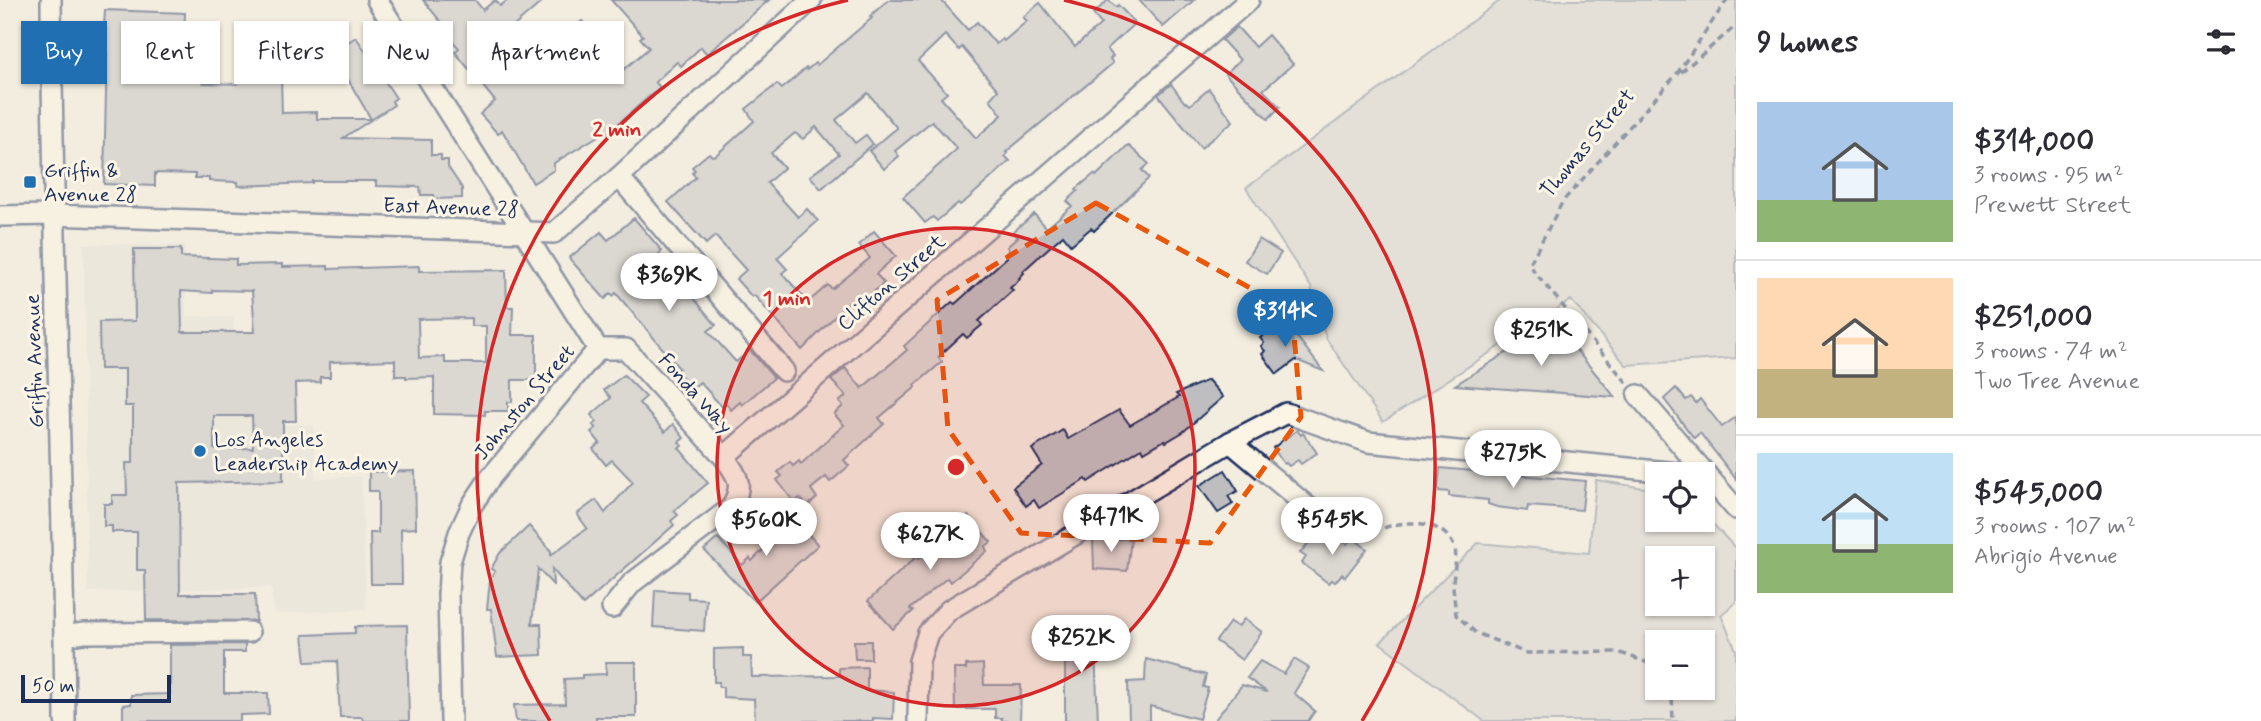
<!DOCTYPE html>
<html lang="en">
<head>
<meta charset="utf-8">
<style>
	:root { --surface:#fff; --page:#f7f7f7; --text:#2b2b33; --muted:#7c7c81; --line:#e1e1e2; --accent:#1f6fb2 }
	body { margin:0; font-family:Mynerve,sans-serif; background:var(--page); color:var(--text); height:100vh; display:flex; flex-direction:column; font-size:26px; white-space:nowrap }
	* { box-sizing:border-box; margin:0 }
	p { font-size:23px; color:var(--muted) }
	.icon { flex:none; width:38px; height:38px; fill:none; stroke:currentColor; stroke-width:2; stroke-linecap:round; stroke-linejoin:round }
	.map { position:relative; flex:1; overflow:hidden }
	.drawer { display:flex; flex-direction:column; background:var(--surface); width:525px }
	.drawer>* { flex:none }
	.banner { position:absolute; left:21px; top:21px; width:665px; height:63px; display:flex; gap:14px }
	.controls { position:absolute; left:1645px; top:462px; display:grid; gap:14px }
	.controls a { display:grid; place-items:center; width:70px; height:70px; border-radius:0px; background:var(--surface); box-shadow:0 2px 5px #0004; font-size:35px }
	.scale { position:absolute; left:21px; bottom:18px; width:150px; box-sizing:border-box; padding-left:7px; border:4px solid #1b2f5e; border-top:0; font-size:19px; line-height:24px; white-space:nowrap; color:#1b2f5e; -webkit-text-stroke:5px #fcf5e5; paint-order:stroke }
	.price { position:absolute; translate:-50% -60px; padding:0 16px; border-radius:24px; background:#fff; color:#222; font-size:23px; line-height:46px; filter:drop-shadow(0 2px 4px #0008) }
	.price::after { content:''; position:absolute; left:50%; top:42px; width:21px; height:16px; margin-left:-10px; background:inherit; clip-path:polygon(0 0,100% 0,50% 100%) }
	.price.selected { background:var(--accent); color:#fff }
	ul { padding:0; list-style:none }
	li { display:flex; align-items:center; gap:21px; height:175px; padding:0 21px }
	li+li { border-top:2px solid var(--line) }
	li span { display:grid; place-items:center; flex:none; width:196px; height:140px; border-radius:0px; color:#555 }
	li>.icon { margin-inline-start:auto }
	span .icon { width:84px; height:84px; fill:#fffc; stroke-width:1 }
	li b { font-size:30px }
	h2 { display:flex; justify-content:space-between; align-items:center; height:84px; padding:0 21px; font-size:30px }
	.pill { padding:0 24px; border-radius:0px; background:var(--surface); box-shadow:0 2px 5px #0004; font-size:24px; line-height:63px }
	.pill.selected { background:var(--accent); color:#fff }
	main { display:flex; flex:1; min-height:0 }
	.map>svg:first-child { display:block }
	.built { fill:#e3dfd6 }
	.green { fill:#d3d1cc; stroke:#778095; stroke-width:2; fill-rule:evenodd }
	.building { fill:#bebec0; stroke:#1b2f5e; stroke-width:2; fill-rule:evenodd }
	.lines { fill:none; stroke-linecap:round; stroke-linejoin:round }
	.minor-casing { stroke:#1b2f5e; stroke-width:24 }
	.path { stroke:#1b2f5e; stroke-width:3.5; stroke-dasharray:7 5; stroke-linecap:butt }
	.minor { stroke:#fcf5e5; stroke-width:19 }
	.marked { fill:none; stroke:#e8590c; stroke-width:5; stroke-dasharray:14 9; stroke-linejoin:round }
	.ring { fill:none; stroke:#d62828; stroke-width:3.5 }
	.poi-dot { fill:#1f6fb2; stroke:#fcf5e5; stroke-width:2.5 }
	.labels { text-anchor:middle; stroke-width:6; stroke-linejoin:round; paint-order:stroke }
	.street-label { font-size:21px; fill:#1b2f5e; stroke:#fcf5e5 }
	.poi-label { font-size:21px; fill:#1b2f5e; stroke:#fcf5e5; text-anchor:start }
	.centre { fill:#d62828; stroke:#fcf5e5; stroke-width:3.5 }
	.ring-label { font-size:21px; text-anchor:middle; font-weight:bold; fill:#d62828; stroke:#fcf5e5; stroke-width:6; stroke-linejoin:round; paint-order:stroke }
</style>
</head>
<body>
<main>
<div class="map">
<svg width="1736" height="721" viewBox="0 0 1736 721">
	<rect width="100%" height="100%" fill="#f3ede0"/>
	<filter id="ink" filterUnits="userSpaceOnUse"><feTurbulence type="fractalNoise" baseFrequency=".0143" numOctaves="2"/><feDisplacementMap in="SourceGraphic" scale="14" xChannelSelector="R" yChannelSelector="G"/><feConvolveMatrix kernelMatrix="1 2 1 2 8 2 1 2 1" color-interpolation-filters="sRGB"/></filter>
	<g filter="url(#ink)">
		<polygon class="built" points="84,244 185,245 186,316 234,317 235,376 283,425 314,425 315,479 361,476 366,609 275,614 271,587 88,592"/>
		<g class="green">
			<polygon points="1501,0 1736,0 1736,358 1626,365 1571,300 1383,422 1326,338 1311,287 1246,188"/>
			<path d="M 1596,480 L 1657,490 L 1657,520 L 1703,520 L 1703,513 L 1736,549 L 1736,602 L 1721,615 L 1736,650 L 1736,721 L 1484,721 L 1380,643 L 1478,543 L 1589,553 ZM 1657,558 L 1703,558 L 1703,604 L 1657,604 ZM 1657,642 L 1703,642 L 1703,688 L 1657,688 Z"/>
		</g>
		<g class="building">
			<polygon points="423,0 475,0 483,10 495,0 500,6 508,0 544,0 513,27 548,67 575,43 567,34 582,21 595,36 593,37 623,70 649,48 640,38 643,36 611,0 769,0 707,54 701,47 681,66 677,62 655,82 660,87 605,135 603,133 554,163 554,170 533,183 502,130 498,134 480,114 495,101 455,52 459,48 442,30 445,28 442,23"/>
			<path d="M 888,0 L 941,0 L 968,30 L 977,22 L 996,44 L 1002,39 L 1004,41 L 1027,21 L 1023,17 L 1040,3 L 1075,47 L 1101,24 L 1093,14 L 1108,0 L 1116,7 L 1118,5 L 1135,23 L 1107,49 L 1113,56 L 1110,59 L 1113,63 L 1006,152 L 1008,153 L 1005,156 L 1010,161 L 969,198 L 960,205 L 958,203 L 937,221 L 933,217 L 925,223 L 903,197 L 957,149 L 932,121 L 895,151 L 899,156 L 884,169 L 869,151 L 897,128 L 868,93 L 836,120 L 855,143 L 866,135 L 873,144 L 821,189 L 810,176 L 839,154 L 816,127 L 803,139 L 795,133 L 771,153 L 784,168 L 767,183 L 798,217 L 807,209 L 818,221 L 777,258 L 787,269 L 782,273 L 808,302 L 828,285 L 832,289 L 870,258 L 859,245 L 874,231 L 896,256 L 876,274 L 884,283 L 855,308 L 850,301 L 802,350 L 754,295 L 752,297 L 736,279 L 746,270 L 715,236 L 706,244 L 668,202 L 696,177 L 692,173 L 695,170 L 692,167 L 709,153 L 712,156 L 716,155 L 754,121 L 746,109 L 777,84 L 782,89 L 806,68 L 807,70 L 815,63 L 817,65 L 872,18 L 870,16 ZM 945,35 L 959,50 L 962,47 L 998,90 L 990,99 L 1002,115 L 976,138 L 941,98 L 947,93 L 918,61 Z"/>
			<polygon points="1139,0 1194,0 1163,27"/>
			<polygon points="105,10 185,13 184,43 160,42 160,72 199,73 203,75 203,83 237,84 237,75 240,75 240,33 245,33 245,26 261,25 261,33 273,33 273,75 281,76 282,113 317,112 317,119 371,119 332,52 356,37 396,98 392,101 394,105 343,138 431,140 431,155 441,155 441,160 448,160 448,167 462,188 462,198 434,199 434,195 421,195 420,187 376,186 376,181 312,181 312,183 238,186 238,182 209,181 209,178 195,178 195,174 155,173 155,186 104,184 107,45 103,45"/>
			<polygon points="1237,27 1255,47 1268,35 1293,64 1263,90 1280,107 1268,119 1225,74 1240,60 1222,40"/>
			<polygon points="1171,84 1185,103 1186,102 1190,105 1209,89 1233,121 1201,148 1158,95"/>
			<polygon points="1128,145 1149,164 1142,170 1149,178 1094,231 1091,228 1071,245 1063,235 1023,271 1024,273 1019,278 1020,279 1010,288 1013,290 979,321 982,325 967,338 963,334 938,357 942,362 915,385 916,387 879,418 884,424 844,460 849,466 830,482 826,477 811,489 817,498 807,506 800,498 794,502 777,480 782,476 778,472 790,462 793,466 799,461 801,464 844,425 834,414 843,406 839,402 846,396 831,380 845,368 862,388 907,350 904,346 952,302 955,304 1007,257 1005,254 1009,250 1007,247 1018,237 1013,232 1034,214 1047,228 1072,206 1067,201 1078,191 1076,189 1094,174 1096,176"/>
			<polygon points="634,218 662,251 659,254 695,295 693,297 716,325 708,331 736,362 750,350 774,378 742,405 740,402 731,410 726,403 722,407 700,382 692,389 676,370 679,368 616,293 613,296 611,293 605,299 569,258 601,232 608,240"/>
			<polygon points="1259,239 1281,253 1267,274 1245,261"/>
			<path d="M 134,249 L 181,249 L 181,257 L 236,259 L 236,265 L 282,264 L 282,267 L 328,266 L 328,269 L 419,266 L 419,271 L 506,270 L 507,307 L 513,307 L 512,335 L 536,335 L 536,380 L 512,380 L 512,402 L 508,402 L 508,411 L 485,411 L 485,415 L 434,414 L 434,377 L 406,378 L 406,376 L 395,376 L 395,360 L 330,362 L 330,377 L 320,377 L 320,382 L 295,383 L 296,421 L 283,421 L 283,481 L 179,483 L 180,594 L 255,594 L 256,621 L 146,620 L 145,570 L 137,570 L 137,532 L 112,532 L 112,526 L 104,526 L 104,504 L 112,504 L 112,495 L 127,495 L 126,463 L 133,463 L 133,406 L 125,406 L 125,369 L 100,369 L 99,322 L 135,321 ZM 212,290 L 252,291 L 255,332 L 182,332 L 181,291 L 212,293 ZM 471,318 L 471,326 L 486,326 L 486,363 L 445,363 L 445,357 L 419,358 L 418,319 ZM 214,416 L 252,416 L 253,448 L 214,449 Z"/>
			<polygon points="1283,321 1285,321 1323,371 1296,360 1277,374 1262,354 1265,351 1261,346 1264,343 1260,338"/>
			<polygon points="1554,323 1615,397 1455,385"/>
			<polygon points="624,375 646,397 639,403 665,432 673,424 684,438 679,442 682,446 679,448 708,483 674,511 678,515 671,521 674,525 583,605 552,569 553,585 538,569 532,624 541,624 542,655 497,657 491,609 487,609 490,580 495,571 491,569 500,553 529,526 551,551 551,555 587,528 577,514 596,500 605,513 633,482 612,460 606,465 593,449 600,443 591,432 596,428 593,425 597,422 591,415 611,398 604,390"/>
			<polygon points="1208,380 1223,397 1183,432 1166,442 1165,440 1144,452 1142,448 1088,482 1086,479 1039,508 1034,500 1026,506 1013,487 1042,465 1032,449 1063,430 1068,439 1119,410 1130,425 1179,397 1176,394"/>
			<polygon points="1676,388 1686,400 1691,397 1696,403 1700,399 1722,427 1736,417 1736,479 1700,433 1694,438 1664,399"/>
			<polygon points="1297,430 1301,435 1303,433 1317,453 1301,464 1298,460 1289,466 1286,463 1284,464 1273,448"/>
			<polygon points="1440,468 1585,481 1582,510 1528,506 1527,511 1497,507 1488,504 1488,500 1449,496 1449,492 1439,491 1438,488"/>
			<polygon points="1225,470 1238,491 1228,496 1233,504 1218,513 1199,486"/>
			<polygon points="415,471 416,528 401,529 402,584 371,584 370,533 378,533 378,491 369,491 369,472"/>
			<polygon points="790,513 818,545 755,602 704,550 718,538 742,565 750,558 752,561 776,537 771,531"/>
			<polygon points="968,516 991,542 985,547 987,551 951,582 947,578 910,609 913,611 893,629 868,601 916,557 918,559"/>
			<polygon points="1316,534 1327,543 1333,536 1347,544 1352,537 1367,549 1345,577 1342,574 1335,582 1331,580 1328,583 1302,563 1306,557 1300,553"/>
			<polygon points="1093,539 1131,539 1127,571 1094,569"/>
			<polygon points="655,590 688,592 688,598 706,599 704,631 653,627"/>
			<polygon points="1244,619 1262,632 1242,660 1216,641 1230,622 1238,627"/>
			<polygon points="407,625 409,721 363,721 362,717 340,717 337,661 306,662 303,635 355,633 355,627 359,626"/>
			<polygon points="1094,626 1098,721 1065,721 1065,627"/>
			<polygon points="854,641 871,641 871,659 855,659"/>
			<polygon points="245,644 245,652 224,652 224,693 268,693 269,714 240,715 240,721 123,721 123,705 131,704 131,695 170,694 170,645"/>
			<polygon points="743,648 743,657 751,657 752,677 839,676 839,668 867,667 867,690 894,692 893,719 873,718 873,721 755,721 754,699 723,697 723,687 719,687 719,682 714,682 714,649"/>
			<polygon points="1146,659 1206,675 1203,687 1208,688 1199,719 1150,706 1150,721 1129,721 1128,682 1145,681"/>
			<polygon points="1294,659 1309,668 1294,693 1315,711 1308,721 1214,721 1242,685 1267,692 1247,678 1260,661 1284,674"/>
			<polygon points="606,662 636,662 636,717 596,717 596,721 516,721 514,705 565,704 564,679 582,678 582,675 606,674"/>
			<polygon points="983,664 984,685 1021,685 1020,721 1002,721 1002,718 995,718 995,709 955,709 954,669 966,669 966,665"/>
		</g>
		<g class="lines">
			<defs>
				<g id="minor">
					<path d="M 51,0 C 53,240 63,481 65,721"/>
					<polyline points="377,0 598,349 490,478 472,505 459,533 450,562 448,594 451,721"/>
					<polyline points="619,177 784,371"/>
					<polyline points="0,216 53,215 554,233 619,177 811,0"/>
					<path d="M 598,349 L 626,349 L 724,457 C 738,477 744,483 732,507 L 632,583 L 612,608"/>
					<polyline points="1638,395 1736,509"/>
					<polyline points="1230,442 1314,512"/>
					<polyline points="724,457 1249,0"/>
					<polyline points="64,636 84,633 249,632"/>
					<polyline points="918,721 919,661 928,633 949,610 1230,442 1286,413 1368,442 1688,474"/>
				</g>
			</defs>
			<use href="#minor" class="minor-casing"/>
			<g class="path">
				<polyline points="1681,72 1736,26"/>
				<polyline points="1627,383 1529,265 1563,201 1676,75 1727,0"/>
				<path d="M 1384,528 C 1406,519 1446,520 1455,549 C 1457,558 1454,572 1453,582 C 1453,593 1455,604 1456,615 L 1476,633 L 1526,653 L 1618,652 L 1654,665 L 1657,671"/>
				<polyline points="1667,688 1672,697 1673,721"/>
			</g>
			<use href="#minor" class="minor"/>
		</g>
	</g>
	<path d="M0 0H1736V721H0ZM 1096,203 L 1292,311 L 1301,417 L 1210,543 L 1021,533 L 948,429 L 937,300 Z" fill="#f3ede0" fill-opacity=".55" fill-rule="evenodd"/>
	<path class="marked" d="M 1096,203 L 1292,311 L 1301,417 L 1210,543 L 1021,533 L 948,429 L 937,300 Z"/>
	<circle cx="956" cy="467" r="239" fill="#d62828" fill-opacity=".12"/>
	<g class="ring">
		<circle cx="956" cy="467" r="239"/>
		<path d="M550 721A479 479 0 0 1 848 0M1064 0A479 479 0 0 1 1362 721"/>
	</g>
	<g class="poi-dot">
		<rect x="23" y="175" width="14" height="14" rx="3.5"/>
		<circle cx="200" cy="451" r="7"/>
	</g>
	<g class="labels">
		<g class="street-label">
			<text transform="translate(1587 143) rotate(-50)" y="7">Thomas Street</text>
			<text transform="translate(451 207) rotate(2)" y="7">East Avenue 28</text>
			<text transform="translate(891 282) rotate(-41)" y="7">Clifton Street</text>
			<text transform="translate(34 361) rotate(-92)" y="7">Griffin Avenue</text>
			<text transform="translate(696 393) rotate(48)" y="7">Fonda Way</text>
			<text transform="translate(524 402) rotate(-50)" y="7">Johnston Street</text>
		</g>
		<g class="poi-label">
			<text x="44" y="177">Griffin &amp;<tspan x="44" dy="24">Avenue 28</tspan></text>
			<text x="214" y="446">Los Angeles<tspan x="214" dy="24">Leadership Academy</tspan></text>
		</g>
	</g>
	<circle cx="956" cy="467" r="10" class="centre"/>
	<g class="ring-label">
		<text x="617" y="136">2 min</text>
		<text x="787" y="305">1 min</text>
	</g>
</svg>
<div class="controls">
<a><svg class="icon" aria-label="locate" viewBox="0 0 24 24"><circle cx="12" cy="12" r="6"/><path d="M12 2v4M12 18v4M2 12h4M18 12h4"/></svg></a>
<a>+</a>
<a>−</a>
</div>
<div class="scale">50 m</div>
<b class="price" style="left:669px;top:313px">$369K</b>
<b class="price selected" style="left:1285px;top:349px">$314K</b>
<b class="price" style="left:1541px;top:368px">$251K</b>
<b class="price" style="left:1513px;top:490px">$275K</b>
<b class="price" style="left:1111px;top:554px">$471K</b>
<b class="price" style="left:1332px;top:557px">$545K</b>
<b class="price" style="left:766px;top:558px">$560K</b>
<b class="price" style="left:930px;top:572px">$627K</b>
<b class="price" style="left:1081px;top:675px">$252K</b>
<div class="banner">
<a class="pill selected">Buy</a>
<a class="pill">Rent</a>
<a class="pill">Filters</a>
<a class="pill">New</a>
<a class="pill">Apartment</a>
</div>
</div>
<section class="drawer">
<h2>9 homes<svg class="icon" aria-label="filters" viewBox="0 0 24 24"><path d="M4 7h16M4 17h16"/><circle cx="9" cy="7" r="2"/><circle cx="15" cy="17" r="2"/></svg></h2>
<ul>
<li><span style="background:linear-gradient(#a9c7e8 70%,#8fb573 0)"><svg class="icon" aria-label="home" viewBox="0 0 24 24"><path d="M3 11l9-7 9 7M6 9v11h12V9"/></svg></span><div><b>$314,000</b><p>3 rooms · 95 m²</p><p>Prewett Street</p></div></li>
<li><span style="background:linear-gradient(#ffd9b3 65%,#c2b280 0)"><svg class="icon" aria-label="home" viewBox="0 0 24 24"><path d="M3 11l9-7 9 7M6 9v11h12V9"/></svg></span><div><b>$251,000</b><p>3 rooms · 74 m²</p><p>Two Tree Avenue</p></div></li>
<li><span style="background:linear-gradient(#bfe0f5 65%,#8fb573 0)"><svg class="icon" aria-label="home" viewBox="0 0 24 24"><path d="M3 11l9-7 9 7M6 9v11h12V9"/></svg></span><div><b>$545,000</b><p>3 rooms · 107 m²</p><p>Abrigio Avenue</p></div></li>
</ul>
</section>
</main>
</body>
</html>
